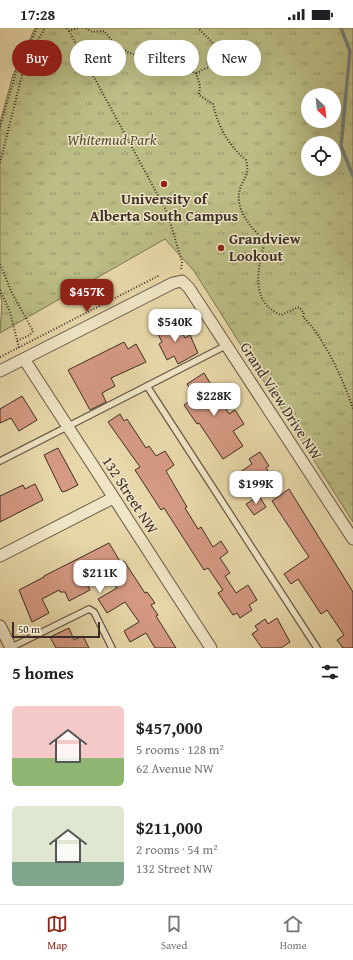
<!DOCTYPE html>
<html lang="en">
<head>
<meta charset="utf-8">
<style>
	:root { --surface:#fff; --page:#f2f2f2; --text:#202124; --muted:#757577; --line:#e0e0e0; --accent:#8f2418 }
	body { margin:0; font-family:"Gentium Book Plus",serif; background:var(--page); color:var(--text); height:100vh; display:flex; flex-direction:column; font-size:15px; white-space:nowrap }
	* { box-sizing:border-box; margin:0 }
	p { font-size:13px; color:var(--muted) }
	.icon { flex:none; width:22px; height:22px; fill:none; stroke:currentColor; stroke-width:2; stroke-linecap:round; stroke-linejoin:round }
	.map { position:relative; height:620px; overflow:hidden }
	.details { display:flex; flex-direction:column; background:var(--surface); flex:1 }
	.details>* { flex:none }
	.banner { position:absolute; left:12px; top:12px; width:329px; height:36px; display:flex; gap:8px }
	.needle { width:26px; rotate:153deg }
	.tools { position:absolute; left:301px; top:60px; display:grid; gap:8px }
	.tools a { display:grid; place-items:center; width:40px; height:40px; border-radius:50%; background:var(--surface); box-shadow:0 4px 16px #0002; font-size:20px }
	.scale { position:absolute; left:12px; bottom:10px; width:88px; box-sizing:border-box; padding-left:4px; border:2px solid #3c2e26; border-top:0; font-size:11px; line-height:14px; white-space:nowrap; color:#3c2e26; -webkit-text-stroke:3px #f0e6c7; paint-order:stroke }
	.price { position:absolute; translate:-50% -34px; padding:0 9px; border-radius:8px; background:#fff; color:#222; font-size:13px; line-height:26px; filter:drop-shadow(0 1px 2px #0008) }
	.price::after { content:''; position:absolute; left:50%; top:24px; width:12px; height:9px; margin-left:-6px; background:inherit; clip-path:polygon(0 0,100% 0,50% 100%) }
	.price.current { background:var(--accent); color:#fff }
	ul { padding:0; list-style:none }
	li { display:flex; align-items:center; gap:12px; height:100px; padding:0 12px }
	li span { display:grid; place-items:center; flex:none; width:112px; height:80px; border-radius:6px; color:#555 }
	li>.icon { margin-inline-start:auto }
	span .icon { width:48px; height:48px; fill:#fffc; stroke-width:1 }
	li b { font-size:17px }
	h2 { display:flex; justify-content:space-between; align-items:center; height:48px; padding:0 12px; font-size:17px }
	.pill { padding:0 14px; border-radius:18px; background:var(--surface); box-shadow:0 4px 16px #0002; font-size:14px; line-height:36px }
	.pill.current { background:var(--accent); color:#fff }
	.status { display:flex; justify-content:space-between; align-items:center; height:28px; padding:0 20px; background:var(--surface); direction:ltr }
	.status svg { height:11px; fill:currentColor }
	.dock { display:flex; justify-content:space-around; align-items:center; height:56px; border-top:1px solid var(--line); background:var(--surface); font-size:11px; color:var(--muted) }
	.dock a { display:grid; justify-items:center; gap:2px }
	.dock .current { color:var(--accent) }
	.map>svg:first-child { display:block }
	.park { fill:url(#park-tufts); stroke:#7c7655; fill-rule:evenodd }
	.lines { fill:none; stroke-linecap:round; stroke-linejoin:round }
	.stream { stroke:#75817b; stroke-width:3.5 }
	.building { fill:#d69a83; stroke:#3c2e26 }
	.lane-casing { stroke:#675847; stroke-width:8 }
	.street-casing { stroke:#675847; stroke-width:13 }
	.path { stroke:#3c2e26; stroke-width:2; stroke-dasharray:1 2; stroke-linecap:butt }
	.lane { stroke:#f0e6c7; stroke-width:5.5 }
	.street { stroke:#f0e6c7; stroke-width:11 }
	.poi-dot { fill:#8f2418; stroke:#f0e6c7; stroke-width:1.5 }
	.labels { text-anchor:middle; stroke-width:3; stroke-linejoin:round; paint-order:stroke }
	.park-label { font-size:15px; font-style:italic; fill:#554b39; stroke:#f0e6c7 }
	.poi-label { font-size:15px; font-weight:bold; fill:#3c2e26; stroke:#f0e6c7 }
	.street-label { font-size:15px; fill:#3c2e26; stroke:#f0e6c7 }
</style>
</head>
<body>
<div class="status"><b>17:28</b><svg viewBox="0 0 49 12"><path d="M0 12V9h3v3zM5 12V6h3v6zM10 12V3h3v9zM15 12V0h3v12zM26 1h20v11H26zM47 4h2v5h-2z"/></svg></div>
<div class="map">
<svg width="353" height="620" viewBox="0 0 353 620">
	<defs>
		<pattern id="park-tufts" width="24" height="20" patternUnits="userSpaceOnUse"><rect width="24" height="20" fill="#bbbd84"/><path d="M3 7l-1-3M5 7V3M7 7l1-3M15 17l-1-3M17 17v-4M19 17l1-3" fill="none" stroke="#999a6c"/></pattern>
	</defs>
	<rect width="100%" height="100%" fill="#e8d8a9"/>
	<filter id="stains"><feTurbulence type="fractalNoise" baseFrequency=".005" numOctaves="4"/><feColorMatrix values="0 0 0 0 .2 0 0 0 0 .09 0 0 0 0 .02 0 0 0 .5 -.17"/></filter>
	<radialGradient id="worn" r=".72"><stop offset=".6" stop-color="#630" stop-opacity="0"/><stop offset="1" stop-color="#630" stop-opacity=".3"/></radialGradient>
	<path class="park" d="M 35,0 L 353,0 L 353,494 L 194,243 L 165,211 L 0,305 L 2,275 L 0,264 L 0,94 L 13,47 ZM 308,67 L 334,67 L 334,93 L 308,93 ZM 308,115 L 334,115 L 334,141 L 308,141 Z"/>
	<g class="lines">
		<polyline class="stream" points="341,0 350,23 341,118 353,148"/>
	</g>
	<g class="building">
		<polygon points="171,291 175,299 178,297 185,310 190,307 198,325 178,336 174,328 167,332 159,316 162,314 155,300"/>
		<polygon points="124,314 128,321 136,316 146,334 111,350 115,358 102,365 106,374 90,382 68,342"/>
		<polygon points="204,345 229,386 235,382 244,396 233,403 243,418 223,431 199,395 197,396 184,377 195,369 187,356"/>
		<polygon points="22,368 37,392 19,403 11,390 0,395 0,381"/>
		<polygon points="120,386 124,393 127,391 146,420 149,418 156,428 165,423 174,437 166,443 187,479 185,480 198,501 201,499 213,519 221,513 228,524 220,530 230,545 225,548 236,565 248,557 257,572 249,577 252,582 240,590 237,585 233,587 218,565 223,562 208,540 204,542 164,480 161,482 135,442 140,439 108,394"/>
		<polygon points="58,420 78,457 66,463 62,464 44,427"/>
		<polygon points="260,424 269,438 266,440 272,449 257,461 251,450 246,454 239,445 252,436 249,431"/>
		<polygon points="35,456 43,472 0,494 0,468 23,457 25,461"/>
		<polygon points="289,461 353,564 353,620 343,620 337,612 344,607 327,582 321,586 298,551 291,556 284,546 309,529 272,473"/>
		<polygon points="259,468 266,479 254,487 246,476"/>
		<polygon points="109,515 121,535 124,533 145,565 147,564 155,575 151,577 158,587 156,588 176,620 155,620 146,605 130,614 124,603 139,594 125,574 107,585 98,571 117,560 102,536 82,546 90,562 69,573 65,564 60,564 59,562 42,571 49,585 32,594 19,562 44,549 44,548"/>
		<polygon points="277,590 290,614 281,620 262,620 252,606 258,602 255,598 265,591 268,596"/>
		<polygon points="69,600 74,612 83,608 89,620 56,620 50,609"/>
	</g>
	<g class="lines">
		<defs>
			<g id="lane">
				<polyline points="227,317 147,358 317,620"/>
				<polyline points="0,433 147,358"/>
				<polyline points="10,620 89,581 94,584 112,620"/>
			</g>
			<g id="street">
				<polyline points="24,331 211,620"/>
				<polyline points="0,343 173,255 182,253 189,260 353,511"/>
				<polyline points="0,528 113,470"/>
				<polyline points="0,598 11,620"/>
			</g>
		</defs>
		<use href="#lane" class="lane-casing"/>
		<use href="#street" class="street-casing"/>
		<g class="path">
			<polyline points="67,0 69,3 78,0"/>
			<path d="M 86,0 L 92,4 L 104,3 L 113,14 L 128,24 L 165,39 L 177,39 L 196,45 L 200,58 L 199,67 L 213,76 C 218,98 228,117 246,132 C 250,148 244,148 240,161 C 234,181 251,200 265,213 C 258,240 249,274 281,287 L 299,279 L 304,285 L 303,289 C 324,309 344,353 353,381"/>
			<polyline points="69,3 167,184 182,234 181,242"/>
			<polyline points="196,45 211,38 229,38 221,23 198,0"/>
			<polyline points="0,99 16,44 37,0"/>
			<polyline points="0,135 25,35 45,0"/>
			<polyline points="0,236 12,265 33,303 30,307 17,313"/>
			<polyline points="0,262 10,284 19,320"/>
			<polyline points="0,329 160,247"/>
		</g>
		<use href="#lane" class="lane"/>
		<use href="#street" class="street"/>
	</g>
	<g class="poi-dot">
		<circle cx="164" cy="156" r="4"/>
		<circle cx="221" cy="220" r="4"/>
	</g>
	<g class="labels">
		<g class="park-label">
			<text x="112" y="117">Whitemud Park</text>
		</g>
		<g class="poi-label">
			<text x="164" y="176">University of<tspan x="164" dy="17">Alberta South Campus</tspan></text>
			<text x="229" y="216" text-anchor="start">Grandview<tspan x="229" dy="17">Lookout</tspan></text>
		</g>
		<g class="street-label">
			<text transform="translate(281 373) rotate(57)" y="5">Grand View Drive NW</text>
			<text transform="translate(130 467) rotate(57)" y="5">132 Street NW</text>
		</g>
	</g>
	<rect width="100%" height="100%" filter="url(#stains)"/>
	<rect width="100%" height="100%" fill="url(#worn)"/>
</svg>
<div class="tools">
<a><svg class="needle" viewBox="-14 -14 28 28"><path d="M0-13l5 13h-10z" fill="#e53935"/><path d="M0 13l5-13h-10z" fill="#757577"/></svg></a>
<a><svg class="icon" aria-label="locate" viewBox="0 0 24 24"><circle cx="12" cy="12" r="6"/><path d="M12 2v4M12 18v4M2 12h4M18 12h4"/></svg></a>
</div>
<div class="scale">50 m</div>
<b class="price current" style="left:87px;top:285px">$457K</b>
<b class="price" style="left:175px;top:315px">$540K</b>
<b class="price" style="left:214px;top:389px">$228K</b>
<b class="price" style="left:256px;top:477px">$199K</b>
<b class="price" style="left:100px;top:566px">$211K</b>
<div class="banner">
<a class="pill current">Buy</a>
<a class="pill">Rent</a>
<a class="pill">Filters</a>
<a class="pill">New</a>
</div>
</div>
<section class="details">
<h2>5 homes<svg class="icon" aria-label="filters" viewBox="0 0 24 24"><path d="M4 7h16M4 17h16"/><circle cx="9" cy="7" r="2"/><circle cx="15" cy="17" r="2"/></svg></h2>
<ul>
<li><span style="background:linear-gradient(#f6c9c9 65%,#8fb573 0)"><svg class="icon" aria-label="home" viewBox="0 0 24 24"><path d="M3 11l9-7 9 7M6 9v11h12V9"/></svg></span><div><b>$457,000</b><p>5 rooms · 128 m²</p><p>62 Avenue NW</p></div></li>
<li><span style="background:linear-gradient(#dfe7d0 70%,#7fa58c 0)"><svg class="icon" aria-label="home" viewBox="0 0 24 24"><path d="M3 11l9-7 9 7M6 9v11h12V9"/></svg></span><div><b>$211,000</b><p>2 rooms · 54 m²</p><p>132 Street NW</p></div></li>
</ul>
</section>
<nav class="dock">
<a class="current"><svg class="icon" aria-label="map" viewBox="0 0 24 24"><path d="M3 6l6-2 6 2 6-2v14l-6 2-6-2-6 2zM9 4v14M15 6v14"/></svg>Map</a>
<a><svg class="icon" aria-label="saved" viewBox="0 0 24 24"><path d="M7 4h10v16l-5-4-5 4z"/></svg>Saved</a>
<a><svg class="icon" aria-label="home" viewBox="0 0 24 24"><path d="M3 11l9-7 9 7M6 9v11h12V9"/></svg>Home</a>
</nav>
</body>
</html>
